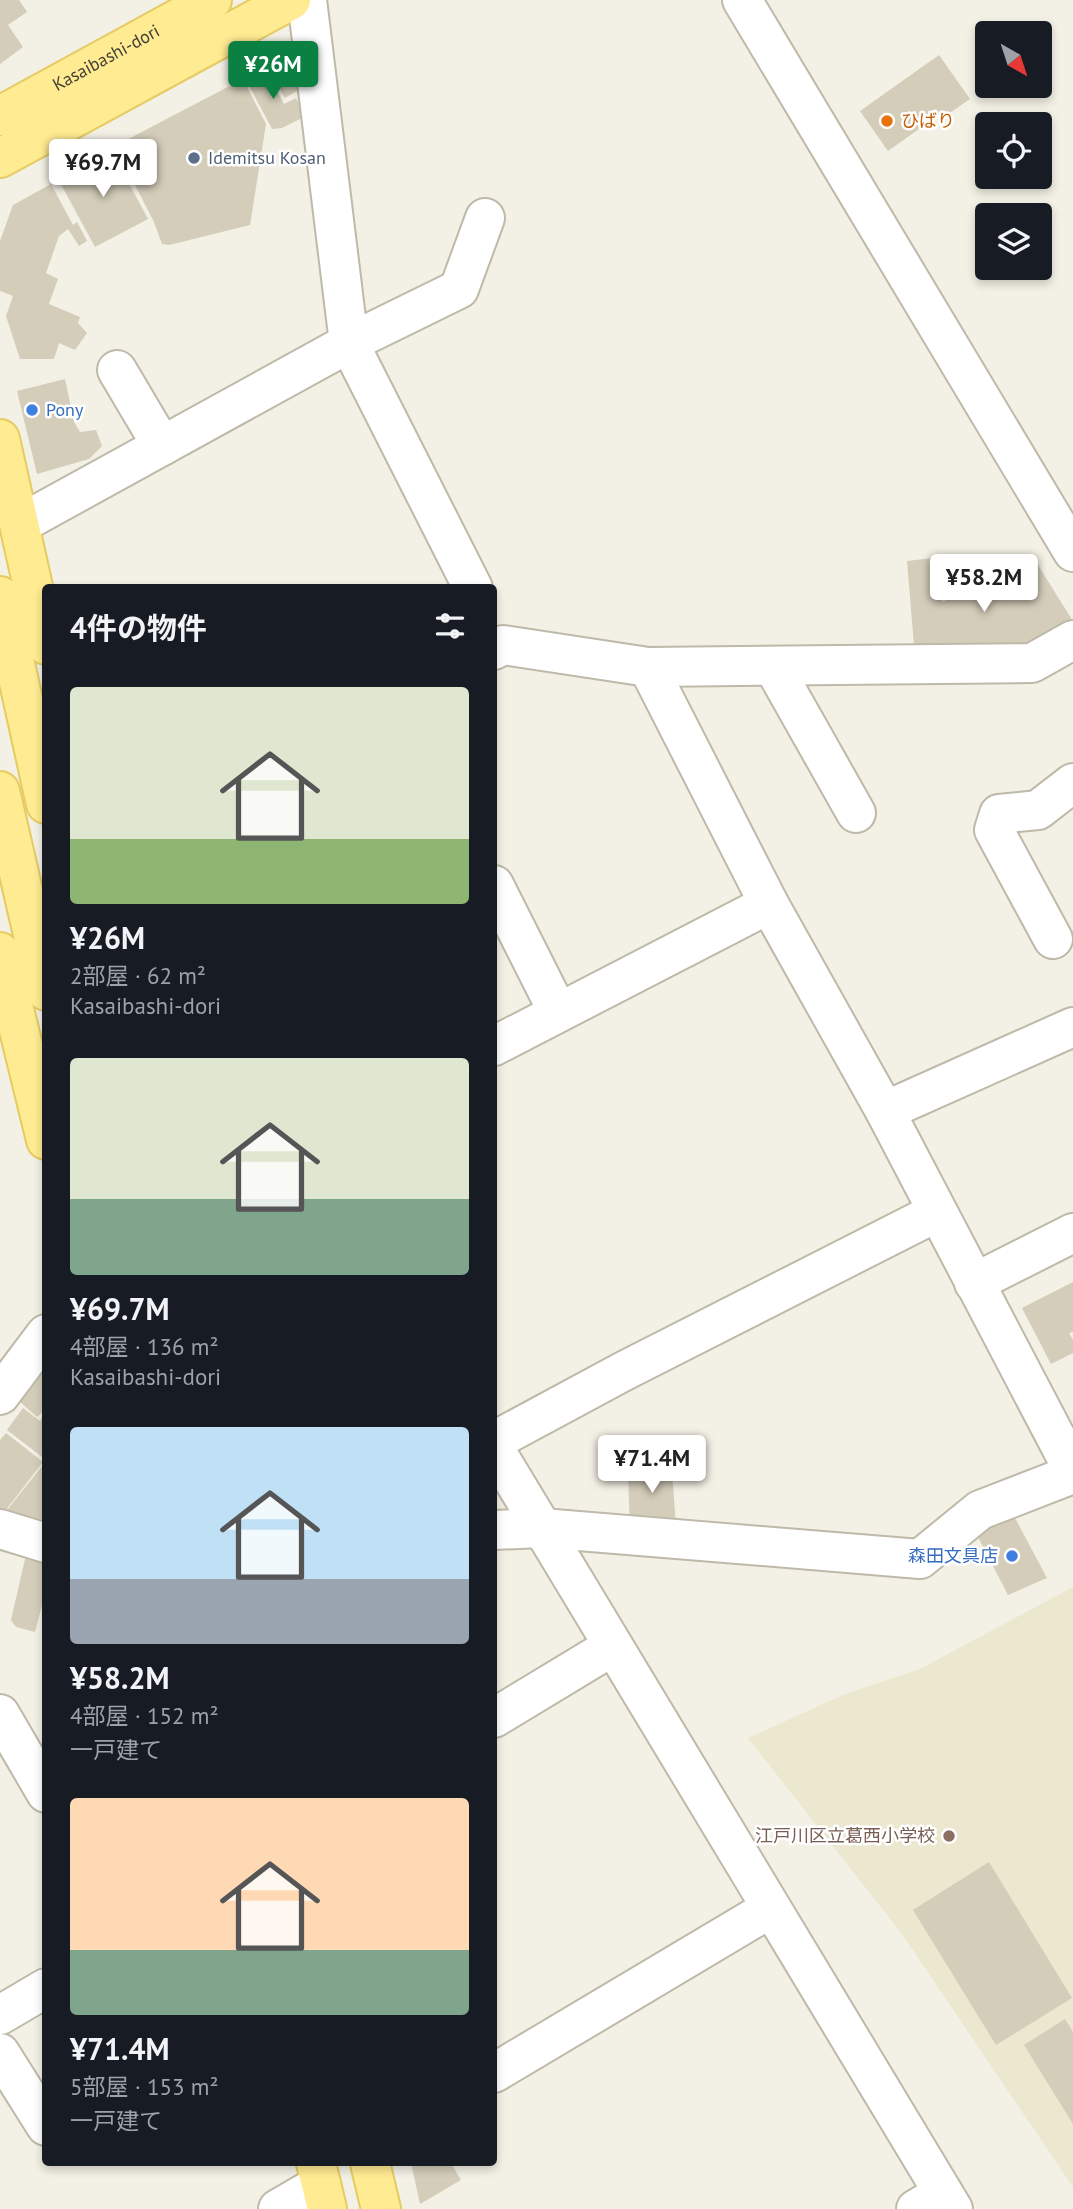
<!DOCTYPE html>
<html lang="ja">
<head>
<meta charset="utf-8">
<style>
	:root { --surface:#171b24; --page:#20242c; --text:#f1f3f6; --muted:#9ea1a6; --accent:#0b8043 }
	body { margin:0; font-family:"PT Sans","Noto Sans JP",sans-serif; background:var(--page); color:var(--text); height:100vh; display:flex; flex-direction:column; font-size:26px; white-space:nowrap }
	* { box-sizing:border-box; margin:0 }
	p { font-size:23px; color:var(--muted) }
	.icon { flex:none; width:38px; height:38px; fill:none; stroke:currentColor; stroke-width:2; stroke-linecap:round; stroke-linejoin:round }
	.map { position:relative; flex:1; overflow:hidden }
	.details { position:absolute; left:42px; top:584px; width:455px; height:1582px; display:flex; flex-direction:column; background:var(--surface); border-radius:7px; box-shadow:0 4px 10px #0003 }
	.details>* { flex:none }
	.needle { width:46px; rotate:141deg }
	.buttons { position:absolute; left:975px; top:21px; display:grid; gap:14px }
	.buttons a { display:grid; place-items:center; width:77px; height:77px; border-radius:7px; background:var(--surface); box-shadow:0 4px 10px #0003; font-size:35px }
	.price { position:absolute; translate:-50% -60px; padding:0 16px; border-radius:7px; background:#fff; color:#222; font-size:23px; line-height:46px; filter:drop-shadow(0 2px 4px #0008) }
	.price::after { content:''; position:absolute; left:50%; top:42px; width:21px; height:16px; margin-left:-10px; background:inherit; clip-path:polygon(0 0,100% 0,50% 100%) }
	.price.on { background:var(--accent); color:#fff }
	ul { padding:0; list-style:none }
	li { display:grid; align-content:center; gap:14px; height:371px; padding:0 28px }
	li span { display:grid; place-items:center; height:217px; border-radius:7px; color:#555 }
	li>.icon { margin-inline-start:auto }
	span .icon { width:126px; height:126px; fill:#fffc; stroke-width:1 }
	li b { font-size:30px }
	h2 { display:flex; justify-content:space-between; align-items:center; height:84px; padding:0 28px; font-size:30px }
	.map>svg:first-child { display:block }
	.education { fill:#ece7cf }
	.building { fill:#d4cdba }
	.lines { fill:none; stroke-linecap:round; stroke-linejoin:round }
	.minor-casing { stroke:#beb9a8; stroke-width:42 }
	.major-casing { stroke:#e5cb61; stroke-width:42 }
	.minor { stroke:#fff; stroke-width:38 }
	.major { stroke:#ffeb92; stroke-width:38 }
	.food-dot { fill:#e8710a; stroke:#fff; stroke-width:2.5 }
	.service-dot { fill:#5c6f8a; stroke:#fff; stroke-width:2.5 }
	.shop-dot { fill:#3f7fe0; stroke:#fff; stroke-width:2.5 }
	.education-dot { fill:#8d6e63; stroke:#fff; stroke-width:2.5 }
	.labels { text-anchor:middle; stroke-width:5; stroke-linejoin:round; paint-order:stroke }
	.street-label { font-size:18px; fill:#454135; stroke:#fff }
	.food-label { font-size:18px; fill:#c56008; stroke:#fff; text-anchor:start }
	.service-label { font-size:18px; fill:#4e5e75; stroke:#fff; text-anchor:start }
	.shop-label { font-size:18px; fill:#366cbe; stroke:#fff; text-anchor:start }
	.education-label { font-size:18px; fill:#785e54; stroke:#fff; text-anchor:end }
</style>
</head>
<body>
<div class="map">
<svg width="1073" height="2209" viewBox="0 0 1073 2209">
	<rect width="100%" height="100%" fill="#f3f0e5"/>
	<polygon class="education" points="1073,1587 1073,2187 902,1934 748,1738 845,1694 920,1669"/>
	<g class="building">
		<polygon points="0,0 19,0 27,12 8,25 23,47 0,64"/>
		<polygon points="292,51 300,63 300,89 285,98 266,64"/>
		<polygon points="939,55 970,99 944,117 943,112 888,151 860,111"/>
		<polygon points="264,66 284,104 296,98 306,116 282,128 272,129 244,76"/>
		<polygon points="243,79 266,124 250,225 169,245 162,244 154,222 115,146"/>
		<polygon points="111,150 148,219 95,247 58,179"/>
		<polygon points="51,184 73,225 77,222 87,241 79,246 68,229 59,236 46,273 58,279 49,304 80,317 78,323 87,333 75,350 59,343 54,359 20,359 6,316 13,296 0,291 0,241 13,205"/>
		<polygon points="65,379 74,422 80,432 96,430 102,446 89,459 37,474 17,391"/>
		<polygon points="932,558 942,602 1038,565 1071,618 1070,628 1024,652 915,657 907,561"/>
		<polygon points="1073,1282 1073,1332 1069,1333 1073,1340 1073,1353 1051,1364 1022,1308"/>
		<polygon points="46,1370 46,1409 37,1417 19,1401"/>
		<polygon points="23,1408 40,1421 46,1412 46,1460 7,1430"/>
		<polygon points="6,1433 43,1462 2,1515 0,1513 0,1440"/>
		<polygon points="656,1454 671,1456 676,1527 630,1529 628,1475"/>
		<polygon points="43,1465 46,1468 46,1518 43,1527 7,1514 7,1510"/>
		<polygon points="1014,1516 1047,1578 1008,1595 977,1535"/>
		<polygon points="26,1555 46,1560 46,1590 35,1632 16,1627 11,1620"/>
		<polygon points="989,1862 1072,1998 996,2045 913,1910"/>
		<polygon points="1065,2019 1073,2032 1073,2124 1024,2045"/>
		<polygon points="411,2163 451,2163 461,2180 420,2204"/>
	</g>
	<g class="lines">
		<defs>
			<g id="minor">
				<polyline points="307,0 349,343 473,588"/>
				<polyline points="742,0 1073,552"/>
				<polyline points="117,370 162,446"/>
				<polyline points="20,524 349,343 459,289 485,218"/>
				<polyline points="494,650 503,645 648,667 1032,663 1073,640"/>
				<polyline points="773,666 856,813"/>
				<polyline points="648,667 769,904 885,1111 1073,1470"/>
				<polyline points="494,885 558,1012"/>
				<polyline points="1053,939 994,830 999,814 1038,810 1073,783"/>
				<polyline points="494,1046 769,904"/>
				<polyline points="885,1111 1073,1027"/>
				<polyline points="974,1283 1073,1233"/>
				<polyline points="0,1395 46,1334"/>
				<polyline points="494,1441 624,1371 937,1212"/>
				<polyline points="494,1448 953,2209"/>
				<polyline points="0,1529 46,1543"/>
				<polyline points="494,1530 542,1528 920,1559 980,1510 1073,1474"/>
				<polyline points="0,1714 46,1793"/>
				<polyline points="494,1718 613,1646"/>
				<polyline points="0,2015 46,1988"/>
				<polyline points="0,2053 46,2126"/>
				<polyline points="494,2073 771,1908"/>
				<polyline points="278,2209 321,2184"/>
				<polyline points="916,2209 943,2193"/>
			</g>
			<g id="major">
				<path id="s1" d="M 0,116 L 212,0"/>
				<polyline points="0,158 291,0"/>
				<polyline points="0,439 46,645"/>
				<polyline points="0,596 46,804"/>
				<polyline points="0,791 46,991"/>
				<polyline points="0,952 46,1140"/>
				<polyline points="316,2163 327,2209"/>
				<polyline points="370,2163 381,2209"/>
			</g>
		</defs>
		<use href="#minor" class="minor-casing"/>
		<use href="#major" class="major-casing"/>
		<use href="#minor" class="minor"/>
		<use href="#major" class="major"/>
	</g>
	<circle class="food-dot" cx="887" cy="121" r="7"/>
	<circle class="service-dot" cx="194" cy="158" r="7"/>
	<g class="shop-dot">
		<circle cx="32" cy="410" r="7"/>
		<circle cx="1012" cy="1556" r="7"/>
	</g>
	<circle class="education-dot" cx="949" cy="1836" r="7"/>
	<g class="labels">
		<g class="street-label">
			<text dy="6" stroke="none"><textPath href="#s1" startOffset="121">Kasaibashi-dori</textPath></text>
		</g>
		<g class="food-label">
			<text x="901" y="127">ひばり</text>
		</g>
		<g class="service-label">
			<text x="208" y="164">Idemitsu Kosan</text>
		</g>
		<g class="shop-label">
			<text x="46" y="416">Pony</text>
			<text x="998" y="1562" text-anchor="end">森田文具店</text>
		</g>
		<g class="education-label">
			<text x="935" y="1842">江戸川区立葛西小学校</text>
		</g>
	</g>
</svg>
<div class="buttons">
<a><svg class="needle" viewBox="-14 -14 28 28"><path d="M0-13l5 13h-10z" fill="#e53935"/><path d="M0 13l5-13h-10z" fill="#9ea1a6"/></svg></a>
<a><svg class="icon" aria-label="locate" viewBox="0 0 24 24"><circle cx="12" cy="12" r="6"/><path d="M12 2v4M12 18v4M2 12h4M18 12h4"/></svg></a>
<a><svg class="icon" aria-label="layers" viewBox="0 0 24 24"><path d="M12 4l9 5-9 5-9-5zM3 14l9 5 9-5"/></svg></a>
</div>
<b class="price on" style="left:273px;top:101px">¥26M</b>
<b class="price" style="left:103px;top:199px">¥69.7M</b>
<b class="price" style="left:984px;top:614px">¥58.2M</b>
<b class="price" style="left:652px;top:1495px">¥71.4M</b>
<section class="details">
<h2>4件の物件<svg class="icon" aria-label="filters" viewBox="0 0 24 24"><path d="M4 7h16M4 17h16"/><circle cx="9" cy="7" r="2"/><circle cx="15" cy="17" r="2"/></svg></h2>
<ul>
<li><span style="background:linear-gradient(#dfe7d0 70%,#8fb573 0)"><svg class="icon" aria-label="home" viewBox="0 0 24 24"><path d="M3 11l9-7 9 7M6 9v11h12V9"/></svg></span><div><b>¥26M</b><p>2部屋 · 62 m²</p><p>Kasaibashi-dori</p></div></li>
<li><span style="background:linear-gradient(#dfe7d0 65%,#7fa58c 0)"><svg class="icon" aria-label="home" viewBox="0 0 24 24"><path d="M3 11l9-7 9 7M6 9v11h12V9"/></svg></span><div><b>¥69.7M</b><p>4部屋 · 136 m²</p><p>Kasaibashi-dori</p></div></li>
<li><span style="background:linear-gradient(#bfe0f5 70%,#9aa5b1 0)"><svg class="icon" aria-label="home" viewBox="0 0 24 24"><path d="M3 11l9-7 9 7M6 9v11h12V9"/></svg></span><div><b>¥58.2M</b><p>4部屋 · 152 m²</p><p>一戸建て</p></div></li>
<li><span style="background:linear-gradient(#ffd9b3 70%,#7fa58c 0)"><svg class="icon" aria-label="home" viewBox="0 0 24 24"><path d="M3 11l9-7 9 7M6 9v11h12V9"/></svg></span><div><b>¥71.4M</b><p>5部屋 · 153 m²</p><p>一戸建て</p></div></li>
</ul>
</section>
</div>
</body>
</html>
